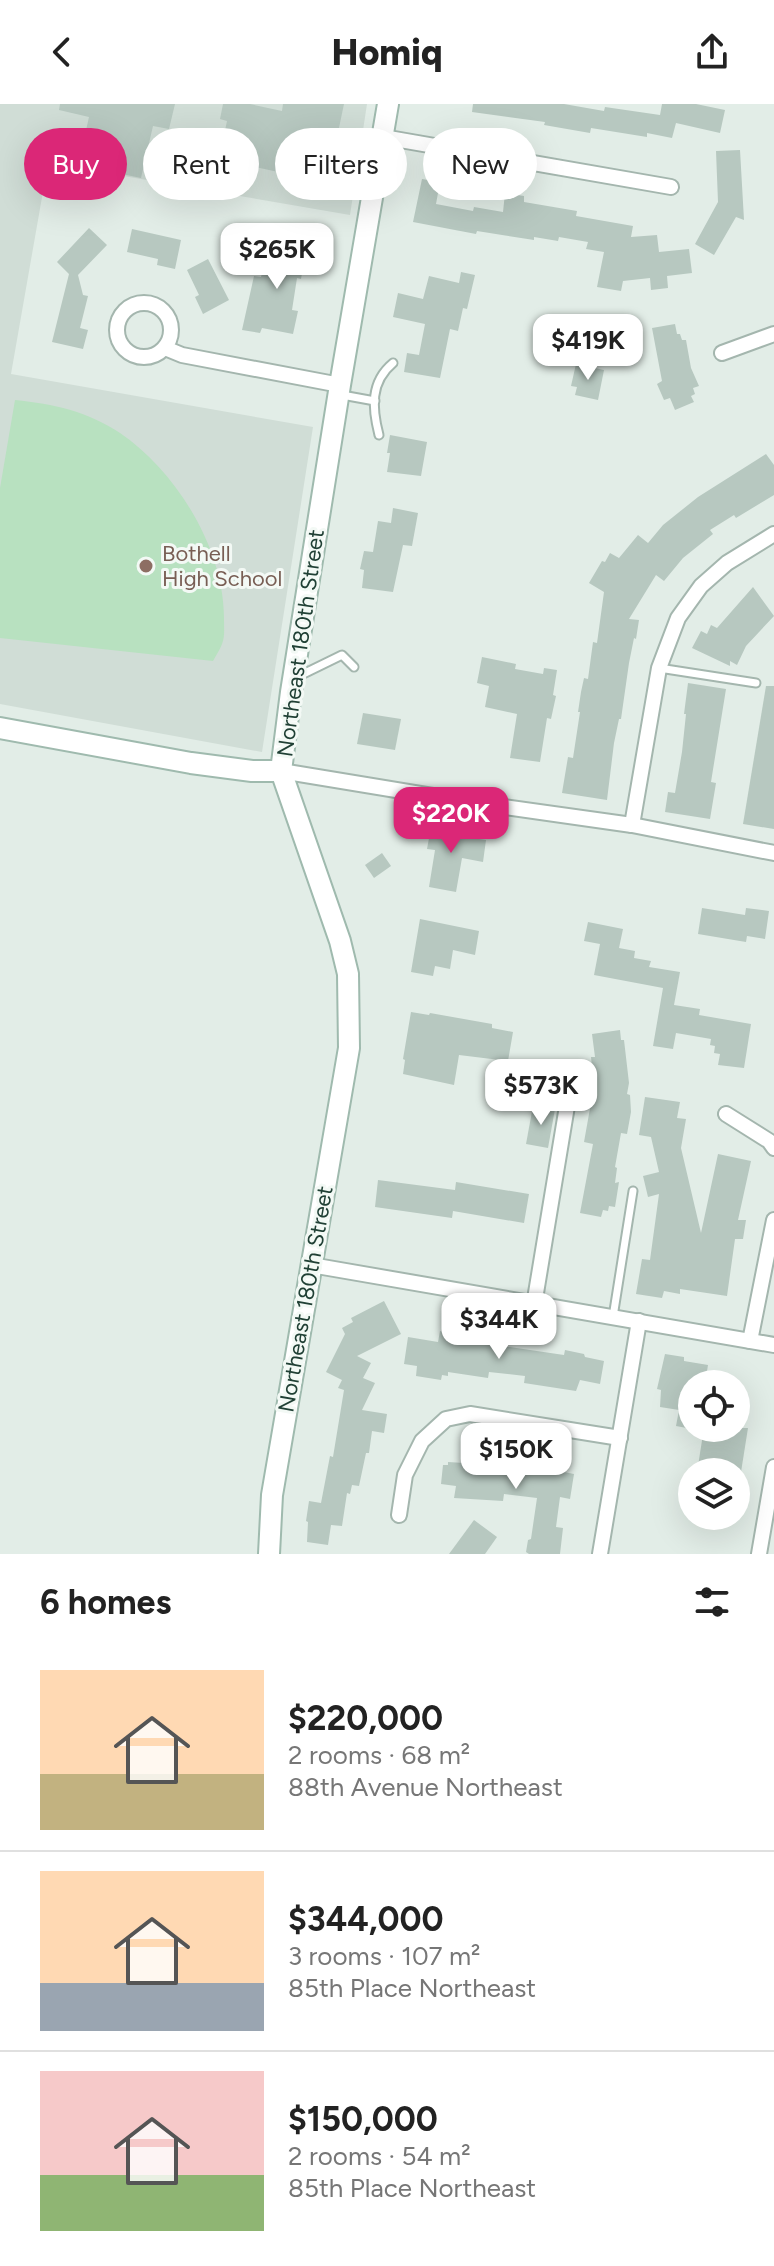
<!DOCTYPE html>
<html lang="en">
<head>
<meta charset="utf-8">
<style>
	:root { --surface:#fff; --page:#f6f6f6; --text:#222; --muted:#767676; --line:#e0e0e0; --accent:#db2777 }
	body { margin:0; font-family:Figtree,sans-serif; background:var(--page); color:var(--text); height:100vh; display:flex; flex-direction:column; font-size:30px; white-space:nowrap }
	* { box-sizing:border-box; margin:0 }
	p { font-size:26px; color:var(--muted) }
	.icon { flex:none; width:44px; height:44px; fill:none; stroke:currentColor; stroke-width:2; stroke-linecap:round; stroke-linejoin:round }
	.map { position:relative; height:1450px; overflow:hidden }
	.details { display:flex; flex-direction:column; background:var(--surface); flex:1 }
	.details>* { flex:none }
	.guide { position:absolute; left:24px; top:24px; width:726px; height:72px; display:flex; gap:16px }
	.fabs { position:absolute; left:678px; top:1266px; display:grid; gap:16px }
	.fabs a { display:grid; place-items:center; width:72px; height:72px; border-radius:50%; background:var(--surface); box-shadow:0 8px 32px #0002; font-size:40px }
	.price { position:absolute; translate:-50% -68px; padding:0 18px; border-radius:16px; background:#fff; color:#222; font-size:26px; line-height:52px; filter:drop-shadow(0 2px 4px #0008) }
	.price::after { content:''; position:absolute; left:50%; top:48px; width:24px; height:18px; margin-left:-12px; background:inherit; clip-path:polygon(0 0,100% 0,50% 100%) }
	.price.current { background:var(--accent); color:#fff }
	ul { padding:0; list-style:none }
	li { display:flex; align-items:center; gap:24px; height:200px; padding:0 40px }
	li+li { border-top:2px solid var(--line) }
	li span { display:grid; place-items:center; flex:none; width:224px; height:160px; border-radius:0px; color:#555 }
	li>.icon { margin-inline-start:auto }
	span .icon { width:96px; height:96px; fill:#fffc; stroke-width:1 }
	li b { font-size:34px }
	h2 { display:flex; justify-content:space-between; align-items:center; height:96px; padding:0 40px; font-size:34px }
	.pill { padding:0 28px; border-radius:36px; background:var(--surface); box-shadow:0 8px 32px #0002; font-size:28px; line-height:72px }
	.pill.current { background:var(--accent); color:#fff }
	header { display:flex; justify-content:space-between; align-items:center; height:104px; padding:0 40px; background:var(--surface); font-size:36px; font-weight:800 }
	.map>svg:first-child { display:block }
	.built { fill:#d0ddd6 }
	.green { fill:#b8e1c0 }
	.building { fill:#b7c8c0 }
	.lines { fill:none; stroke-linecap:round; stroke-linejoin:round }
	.lane-casing { stroke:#a4b6ae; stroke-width:11 }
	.street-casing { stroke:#a4b6ae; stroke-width:18 }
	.secondary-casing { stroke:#9fbaae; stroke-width:24 }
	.lane { stroke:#fff; stroke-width:7 }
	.street { stroke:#fff; stroke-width:14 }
	.secondary { stroke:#fff; stroke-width:20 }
	.education-dot { fill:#8d6e63; stroke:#f3f9f5; stroke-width:3 }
	.labels { text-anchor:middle; stroke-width:6; stroke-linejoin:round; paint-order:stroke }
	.education-label { font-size:22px; fill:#785e54; stroke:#f3f9f5; text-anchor:start }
	.street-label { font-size:22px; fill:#204035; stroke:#f3f9f5 }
</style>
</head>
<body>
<header><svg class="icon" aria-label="back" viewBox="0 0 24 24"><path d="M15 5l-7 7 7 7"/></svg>Homiq<svg class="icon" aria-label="share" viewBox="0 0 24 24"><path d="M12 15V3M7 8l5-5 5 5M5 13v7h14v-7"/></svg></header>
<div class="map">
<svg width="774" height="1450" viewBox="0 0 774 1450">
	<rect width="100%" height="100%" fill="#e2ede7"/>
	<polygon class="built" points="0,0 367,0 350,111 48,59 11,270 313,323 262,648 0,600"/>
	<path class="green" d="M 15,296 C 54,300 87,307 120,329 C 177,368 225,446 224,516 C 224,524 225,533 222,540 C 220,546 216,551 213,557 L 0,534 L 0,384 Z"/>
	<g class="building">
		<polygon points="60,0 175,0 169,25 153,22 141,74 78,61 89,13 59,6"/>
		<polygon points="223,0 250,0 282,7 283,0 344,0 332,57 334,57 329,79 219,55 227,17 220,15"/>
		<polygon points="473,0 564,0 604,7 605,3 660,11 662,0 696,0 725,6 720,29 676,19 672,34 647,29 647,33 591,24 590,29 544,21 545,18 472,8"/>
		<polygon points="740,46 744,116 736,113 714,151 695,140 718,98 716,47"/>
		<polygon points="422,75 440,78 436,100 473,107 474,103 503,108 505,89 524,92 524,98 577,107 576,112 633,122 631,133 657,131 659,148 689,145 692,169 667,172 668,184 651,186 650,174 623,177 621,187 597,183 604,148 586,145 588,138 559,133 558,137 534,133 534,136 477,127 476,130 413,118"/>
		<polygon points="89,124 107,141 78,171 83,191 88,192 80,224 88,226 83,245 52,238 69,170 57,158"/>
		<polygon points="132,125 181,136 175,165 157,161 158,155 127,148"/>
		<polygon points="282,131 308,136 301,175 297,174 292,206 298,207 293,230 262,224 260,229 242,226 254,172 261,173 262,169 276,172"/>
		<polygon points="208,155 229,196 203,210 195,193 199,191 187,166"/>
		<polygon points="461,168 475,171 467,205 463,204 458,227 450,225 440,274 404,268 407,249 419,251 425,220 393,213 398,189 423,195 429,172 459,179"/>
		<polygon points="675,220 677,230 680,230 682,236 686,236 691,264 699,282 693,284 695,290 691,292 694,298 675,306 670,294 664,296 657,280 662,277 652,224"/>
		<polygon points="576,260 604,266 598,296 575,291 577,283 571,282"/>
		<polygon points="390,331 427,338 421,372 387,368 390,349 387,349"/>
		<polygon points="766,350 774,361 774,391 736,414 734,411 710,426 713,430 683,454 664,477 656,471 629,515 639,516 636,535 634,534 629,559 621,615 619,615 614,639 607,696 562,689 568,653 573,654 580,608 578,608 581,588 584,574 588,575 593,538 597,539 604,488 589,479 602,457 605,458 610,449 619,454 638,431 648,439 663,421 698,393"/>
		<polygon points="393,404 418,409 412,442 403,441 393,488 362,484 364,466 360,465 364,447 373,448 378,417 391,419"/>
		<polygon points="753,483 774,512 746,542 737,561 730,557 730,562 692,544 701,527 707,530 711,521 717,524"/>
		<polygon points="482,553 516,560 515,565 543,570 544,564 557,566 553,591 556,592 551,615 547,614 540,658 510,654 517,610 485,603 489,582 477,579"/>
		<polygon points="688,579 726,585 711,678 716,679 710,715 665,708 668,688 675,689 682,648 686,610 684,610"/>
		<polygon points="766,582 774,582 774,725 743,720"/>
		<polygon points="363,609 401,615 395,646 357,640"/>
		<polygon points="432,718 461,723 459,732 486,736 483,758 462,754 456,788 429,783 435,746 427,745"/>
		<polygon points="382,749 391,762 374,774 365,761"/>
		<polygon points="702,804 745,811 746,804 769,807 765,835 747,832 746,838 698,830"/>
		<polygon points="420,815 479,827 475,851 453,846 450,865 435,862 433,872 411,868"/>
		<polygon points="588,818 623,825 619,844 635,847 634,854 651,857 649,863 680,868 674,901 700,905 699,911 751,920 744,964 718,961 720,950 714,949 715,942 710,941 711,935 676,929 673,945 653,942 663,884 594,871 600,840 584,837"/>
		<polygon points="411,908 429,911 430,909 492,920 492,924 513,928 508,957 459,951 454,981 403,970 405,956 403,955"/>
		<polygon points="620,926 621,936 624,936 629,979 627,990 630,991 631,1008 627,1030 621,1029 615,1063 617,1064 615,1079 619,1078 615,1103 609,1102 608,1107 603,1106 601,1113 580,1109 593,1040 584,1038 594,982 591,953 595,953 592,930"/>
		<polygon points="645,993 680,998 677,1014 686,1015 681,1044 701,1129 718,1050 751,1057 738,1116 746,1116 743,1135 735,1135 727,1192 680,1185 680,1190 664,1187 662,1194 636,1190 642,1155 650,1156 659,1090 648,1093 643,1072 659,1068 651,1033 639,1031"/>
		<polygon points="533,1002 555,1005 548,1044 526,1040"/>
		<polygon points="378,1076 455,1086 456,1078 529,1090 524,1119 453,1107 452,1114 375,1103"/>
		<polygon points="384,1197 401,1230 357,1252 371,1259 363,1274 375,1279 362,1306 387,1310 384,1329 372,1327 369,1349 366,1349 359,1382 352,1381 350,1390 347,1389 342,1422 331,1421 328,1441 307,1438 308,1418 306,1417 309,1397 321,1399 330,1352 333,1353 344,1286 338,1284 342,1276 326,1268 345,1230 342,1224 353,1218 351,1214"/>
		<polygon points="440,1227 503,1237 502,1242 564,1251 565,1246 584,1250 585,1253 604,1257 600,1280 580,1276 576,1287 524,1279 525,1272 489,1268 488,1274 448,1268 448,1272 442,1271 441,1276 416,1272 417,1262 404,1260 408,1233 438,1238"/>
		<polygon points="665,1250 684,1253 684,1257 708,1261 705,1280 692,1280 692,1325 676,1322 679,1306 660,1303 661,1286 657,1285"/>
		<polygon points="704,1324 748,1324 741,1368 697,1368"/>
		<polygon points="490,1344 509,1347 508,1356 541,1360 542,1355 560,1357 559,1363 565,1364 564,1368 574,1370 570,1395 560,1393 556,1423 563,1424 560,1450 529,1450 526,1448 528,1436 531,1435 537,1394 504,1390 503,1397 454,1394 456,1382 441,1380 443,1361 448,1361 448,1358 464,1359 465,1353 489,1356"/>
		<polygon points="474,1416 497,1433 485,1450 449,1450"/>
	</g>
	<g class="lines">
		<defs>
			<g id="lane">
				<polyline points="342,291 375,297"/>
				<path d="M 379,331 C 372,304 370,278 393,259"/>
				<polyline points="659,564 756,579"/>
				<polyline points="297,573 342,551 354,563"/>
				<polyline points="613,1213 633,1087"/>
			</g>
			<g id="street">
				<polyline points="383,33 671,83"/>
				<circle cx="144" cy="226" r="27"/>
				<polyline points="165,244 182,251 340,281"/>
				<polyline points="722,249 774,230"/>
				<polyline points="281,667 469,698 632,721 774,749"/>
				<polyline points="632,721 659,564 678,514 701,482 727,459 774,430"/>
				<polyline points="726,1010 769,1037 774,1044"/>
				<polyline points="311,1161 774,1241"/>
				<polyline points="534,1201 571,978"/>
				<polyline points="750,1237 774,1116"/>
				<polyline points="399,1411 405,1371 422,1337 446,1315 470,1310 620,1334"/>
				<polyline points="600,1450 639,1217"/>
				<polyline points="759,1450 774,1363"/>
			</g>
			<g id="secondary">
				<polyline points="0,624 191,659 252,667 281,667"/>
				<polyline points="269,1450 272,1391 349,944 348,870 340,837 281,667 291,588 340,281 388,0"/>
			</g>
		</defs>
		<use href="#lane" class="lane-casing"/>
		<use href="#street" class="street-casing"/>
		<use href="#secondary" class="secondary-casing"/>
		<use href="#lane" class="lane"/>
		<use href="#street" class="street"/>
		<use href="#secondary" class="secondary"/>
	</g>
	<circle class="education-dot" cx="146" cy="462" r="8"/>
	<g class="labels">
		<g class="education-label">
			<text x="162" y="457">Bothell<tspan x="162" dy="25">High School</tspan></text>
		</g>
		<g class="street-label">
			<text transform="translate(300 539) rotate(-82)" y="8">Northeast 180th Street</text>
			<text transform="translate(305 1195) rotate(-80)" y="8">Northeast 180th Street</text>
		</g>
	</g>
</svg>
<div class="fabs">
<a><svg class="icon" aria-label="locate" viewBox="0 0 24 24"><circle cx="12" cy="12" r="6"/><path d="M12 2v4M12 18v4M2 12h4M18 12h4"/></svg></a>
<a><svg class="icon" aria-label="layers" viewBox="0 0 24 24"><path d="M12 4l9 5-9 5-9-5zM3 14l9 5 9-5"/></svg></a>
</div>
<b class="price" style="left:277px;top:187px">$265K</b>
<b class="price" style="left:588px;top:278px">$419K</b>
<b class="price current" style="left:451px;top:751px">$220K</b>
<b class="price" style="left:541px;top:1023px">$573K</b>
<b class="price" style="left:499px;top:1257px">$344K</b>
<b class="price" style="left:516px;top:1387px">$150K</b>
<div class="guide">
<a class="pill current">Buy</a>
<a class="pill">Rent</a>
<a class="pill">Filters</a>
<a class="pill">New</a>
</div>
</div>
<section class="details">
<h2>6 homes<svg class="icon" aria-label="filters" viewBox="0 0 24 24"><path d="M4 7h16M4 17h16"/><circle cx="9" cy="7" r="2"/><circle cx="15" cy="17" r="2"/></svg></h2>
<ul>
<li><span style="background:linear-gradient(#ffd9b3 65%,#c2b280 0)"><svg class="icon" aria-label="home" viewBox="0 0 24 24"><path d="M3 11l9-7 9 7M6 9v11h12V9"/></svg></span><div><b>$220,000</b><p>2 rooms · 68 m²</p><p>88th Avenue Northeast</p></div></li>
<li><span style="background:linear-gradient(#ffd9b3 70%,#9aa5b1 0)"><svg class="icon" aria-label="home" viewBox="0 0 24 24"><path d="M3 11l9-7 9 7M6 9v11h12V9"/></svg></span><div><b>$344,000</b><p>3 rooms · 107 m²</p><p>85th Place Northeast</p></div></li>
<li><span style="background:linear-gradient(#f6c9c9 65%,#8fb573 0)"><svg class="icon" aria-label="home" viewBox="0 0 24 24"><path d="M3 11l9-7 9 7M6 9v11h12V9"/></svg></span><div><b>$150,000</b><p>2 rooms · 54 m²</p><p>85th Place Northeast</p></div></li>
</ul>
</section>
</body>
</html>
